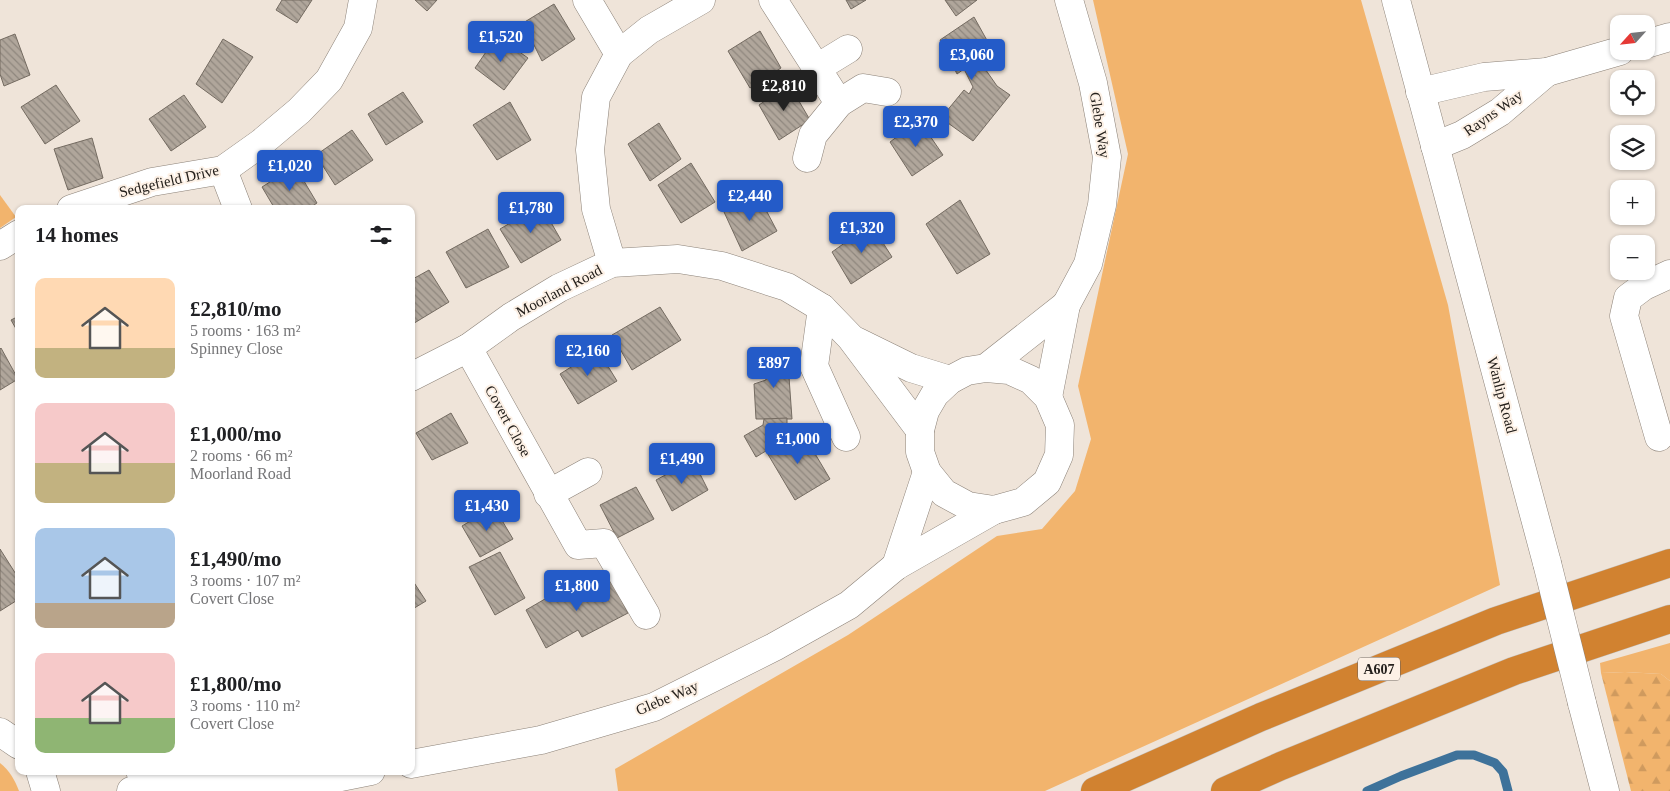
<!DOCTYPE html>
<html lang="en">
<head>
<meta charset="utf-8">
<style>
	:root { --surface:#fff; --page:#f2f2f2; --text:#202124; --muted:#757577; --accent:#245bc8 }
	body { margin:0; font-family:Georgia,serif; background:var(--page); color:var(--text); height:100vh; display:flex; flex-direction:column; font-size:19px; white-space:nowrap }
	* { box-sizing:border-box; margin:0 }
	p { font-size:16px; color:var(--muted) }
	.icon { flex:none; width:28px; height:28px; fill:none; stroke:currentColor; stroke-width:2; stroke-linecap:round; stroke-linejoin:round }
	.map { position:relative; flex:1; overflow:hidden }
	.panel { position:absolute; left:15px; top:205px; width:400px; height:570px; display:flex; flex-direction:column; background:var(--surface); border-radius:10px; box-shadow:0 1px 4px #0004 }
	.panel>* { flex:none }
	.needle { width:32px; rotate:243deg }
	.tools { position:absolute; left:1610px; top:15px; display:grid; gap:10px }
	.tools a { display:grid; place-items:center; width:45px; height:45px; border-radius:10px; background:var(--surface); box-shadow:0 1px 4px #0004; font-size:25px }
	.price { position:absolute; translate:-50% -42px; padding:0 11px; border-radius:5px; background:var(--accent); color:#fff; font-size:16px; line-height:32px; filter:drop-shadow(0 1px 2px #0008) }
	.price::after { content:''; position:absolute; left:50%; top:30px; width:15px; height:11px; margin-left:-8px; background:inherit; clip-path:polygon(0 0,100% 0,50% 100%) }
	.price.active { background:#222; color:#fff }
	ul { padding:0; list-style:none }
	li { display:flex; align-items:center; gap:15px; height:125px; padding:0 20px }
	li span { display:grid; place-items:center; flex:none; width:140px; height:100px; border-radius:10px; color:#555 }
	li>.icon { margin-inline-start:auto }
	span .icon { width:60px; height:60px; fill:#fffc; stroke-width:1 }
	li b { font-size:21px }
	h2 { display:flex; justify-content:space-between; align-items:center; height:60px; padding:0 20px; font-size:21px }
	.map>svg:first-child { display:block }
	.green { fill:#f2b46d }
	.forest { fill:url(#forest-firs) }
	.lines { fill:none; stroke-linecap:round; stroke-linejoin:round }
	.stream { stroke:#3e729a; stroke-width:9 }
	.building { fill:url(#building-back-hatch); stroke:#746b61 }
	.minor-casing { stroke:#8c8278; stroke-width:29 }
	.highway-casing { stroke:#c6c5c4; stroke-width:29 }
	.minor { stroke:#fff; stroke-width:28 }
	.highway { stroke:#d18230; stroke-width:28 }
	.minor-bridge-casing { stroke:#8c8278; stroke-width:29; stroke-linecap:butt }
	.minor-bridge { stroke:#fff; stroke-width:28 }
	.labels { text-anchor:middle; stroke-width:4; stroke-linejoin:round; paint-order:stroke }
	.shield { fill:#fdf1e6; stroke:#665f59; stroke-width:1 }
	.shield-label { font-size:14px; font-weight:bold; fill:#25211d }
	.street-label { font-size:15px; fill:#25211d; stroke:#fdf1e6 }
</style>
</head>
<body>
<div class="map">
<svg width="1670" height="791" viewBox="0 0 1670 791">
	<defs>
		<pattern id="forest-firs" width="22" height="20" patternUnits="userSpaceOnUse" patternTransform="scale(1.25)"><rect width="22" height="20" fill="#f2b46d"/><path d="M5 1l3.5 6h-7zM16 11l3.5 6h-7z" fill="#cf9a5e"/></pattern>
		<pattern id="building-back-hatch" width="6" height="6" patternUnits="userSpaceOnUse" patternTransform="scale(1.25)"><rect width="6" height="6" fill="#b0a69b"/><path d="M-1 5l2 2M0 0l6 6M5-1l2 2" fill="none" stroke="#8f877e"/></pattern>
	</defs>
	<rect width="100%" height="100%" fill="#efe4d9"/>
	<g class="green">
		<polygon points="1093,0 1361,0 1448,305 1500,585 1045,791 618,791 615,769 848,635 997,536 1042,529 1075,491 1091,439 1078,386 1128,154"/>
		<polygon points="0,195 16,217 0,228"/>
		<polygon points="1670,643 1670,681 1661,674 1625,672 1601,673 1600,663"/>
		<path d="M 0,763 C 9,770 15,780 19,791 L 0,791 Z"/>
	</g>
	<polygon class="forest" points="1625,672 1661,674 1670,681 1670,791 1631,791 1601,673"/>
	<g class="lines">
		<polyline class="stream" points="1367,791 1401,776 1457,755 1474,755 1495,763 1503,772 1508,791"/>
	</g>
	<g class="building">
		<polygon points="282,0 312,0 297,23 276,10"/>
		<polygon points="415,0 437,0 427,11"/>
		<polygon points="846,0 866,0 851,9"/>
		<polygon points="945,0 977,0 956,16"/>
		<polygon points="554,4 575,39 542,61 523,23"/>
		<polygon points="974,17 994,53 981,63 997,86 1010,95 973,141 941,118 964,90 969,94 973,87 964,69 957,74 940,40"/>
		<polygon points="760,31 781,68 750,88 728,51"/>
		<polygon points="15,34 30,75 4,86 0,74 0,40"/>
		<polygon points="497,36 528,58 504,90 475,68"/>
		<polygon points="223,39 253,57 222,103 196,84"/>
		<polygon points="789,84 810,120 779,140 759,105"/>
		<polygon points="56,85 80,121 45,144 21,107"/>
		<polygon points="403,92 423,122 386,145 368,114"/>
		<polygon points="184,95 206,127 171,151 149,119"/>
		<polygon points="510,102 531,140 497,160 473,125"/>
		<polygon points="919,120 943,155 912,176 890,142"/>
		<polygon points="659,123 681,159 650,181 628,144"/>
		<polygon points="352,130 373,160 335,185 316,155"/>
		<polygon points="92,138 103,178 68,190 54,149"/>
		<polygon points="691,163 715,202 681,223 658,185"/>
		<polygon points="295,166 317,203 308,209 275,209 262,187"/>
		<polygon points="757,193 777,231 742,251 724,212"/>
		<polygon points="960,200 990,254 957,274 926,224"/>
		<polygon points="541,205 561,240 521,263 500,229"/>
		<polygon points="871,224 892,257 851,284 832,252"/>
		<polygon points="488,229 509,267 466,288 446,252"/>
		<polygon points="429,270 449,302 411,325 411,280"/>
		<polygon points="660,307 681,340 632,370 612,335"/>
		<polygon points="19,316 19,334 11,320"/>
		<polygon points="1,348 18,379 0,390 0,349"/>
		<polygon points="787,349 792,419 756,419 754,384 766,380 765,352"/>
		<polygon points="598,350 617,381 578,404 560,374"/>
		<polygon points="451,413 468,443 432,460 416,433"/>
		<polygon points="787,418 787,438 756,457 744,436 763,425 764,419"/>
		<polygon points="801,430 830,479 795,500 766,451"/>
		<polygon points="693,460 708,490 672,511 656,480"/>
		<polygon points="636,487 654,519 617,538 600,505"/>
		<polygon points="494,507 513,539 480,557 462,526"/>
		<polygon points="0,549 19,579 19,599 0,611"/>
		<polygon points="500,552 525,598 495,615 469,567"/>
		<polygon points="609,576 628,613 582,637 578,630 546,648 526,610 557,592 562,600"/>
		<polygon points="411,578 426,601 411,610"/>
	</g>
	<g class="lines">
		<defs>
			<g id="minor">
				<polyline points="587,0 619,54"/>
				<polyline points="773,0 839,103"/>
				<polyline points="1396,0 1547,563"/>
				<polyline points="1646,44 1670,37"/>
				<polyline points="817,68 848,49"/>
				<polyline points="1420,92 1484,77 1547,72 1620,51"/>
				<polyline points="1435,146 1462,135 1500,112 1547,72"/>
				<polyline points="807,158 813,135 839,103 863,88 887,92"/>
				<polyline points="223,170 238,209"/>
				<polyline points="71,209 152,182 223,170 261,143 299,111 329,80 358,28 363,0"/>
				<polyline points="0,246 19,234"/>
				<polyline points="612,263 596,209 590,150 596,97 619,54 649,30 701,0"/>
				<polyline points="822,308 814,366 846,437"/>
				<polyline points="856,341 911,368 950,380"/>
				<polyline points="468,348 578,545 604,543 646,615"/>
				<polyline points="986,368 1009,370 1031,380 1048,397 1060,425 1059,455 1047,482 1023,502 994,510 968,506 944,493 927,472 920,452 920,430 925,411 935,394 950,380 967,371 986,368 1066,305"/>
				<polyline points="411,377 468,348 511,317 559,288 612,263 678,259 722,266 787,287 822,308 851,338 920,430"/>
				<polyline points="1048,397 1066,305 1088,264 1102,205 1107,157 1093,83 1069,0"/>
				<polyline points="1659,437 1624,316 1628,298 1644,286 1670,274"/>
				<polyline points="548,494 588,472"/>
				<polyline points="896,566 927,472"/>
				<polyline points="1582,703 1605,791"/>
				<polyline points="0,732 19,745"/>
				<polyline points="411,764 541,740 654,707 774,647 849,605 896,566 994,510"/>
				<polyline points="40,771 46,791"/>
				<polyline points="140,771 177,778 336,778 371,771"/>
				<polyline points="131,791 171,780"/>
			</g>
			<g id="highway">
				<polyline points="1095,791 1261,717 1496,621 1670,563"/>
				<polyline points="1225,791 1281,766 1514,671 1670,619"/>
			</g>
		</defs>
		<use href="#minor" class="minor-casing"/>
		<use href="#highway" class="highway-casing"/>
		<use href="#minor" class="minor"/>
		<use href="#highway" class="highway"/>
		<defs>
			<polyline id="minor-bridge" points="1547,563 1582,703"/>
		</defs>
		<use href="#minor-bridge" class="minor-bridge-casing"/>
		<use href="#minor-bridge" class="minor-bridge"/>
	</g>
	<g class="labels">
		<rect class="shield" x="1358" y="657.5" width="42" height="23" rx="4"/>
		<g class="shield-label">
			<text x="1379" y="674">A607</text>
		</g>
		<g class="street-label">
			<text transform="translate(1493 113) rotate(-35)" y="5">Rayns Way</text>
			<text transform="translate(1100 125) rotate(81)" y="5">Glebe Way</text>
			<text transform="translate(169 181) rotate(-13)" y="5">Sedgefield Drive</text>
			<text transform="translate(559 291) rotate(-28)" y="5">Moorland Road</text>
			<text transform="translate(1502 395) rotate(75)" y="5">Wanlip Road</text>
			<text transform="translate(508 421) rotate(61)" y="5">Covert Close</text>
			<text transform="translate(667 698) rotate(-23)" y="5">Glebe Way</text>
		</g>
	</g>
</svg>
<div class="tools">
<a><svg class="needle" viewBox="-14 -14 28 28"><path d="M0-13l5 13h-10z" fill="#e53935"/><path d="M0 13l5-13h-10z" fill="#757577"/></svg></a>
<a><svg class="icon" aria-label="locate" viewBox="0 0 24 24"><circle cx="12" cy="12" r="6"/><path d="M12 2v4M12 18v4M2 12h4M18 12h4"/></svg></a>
<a><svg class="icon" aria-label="layers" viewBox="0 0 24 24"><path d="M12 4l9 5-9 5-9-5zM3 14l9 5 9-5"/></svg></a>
<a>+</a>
<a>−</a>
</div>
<b class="price" style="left:501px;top:63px">£1,520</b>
<b class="price" style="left:972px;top:81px">£3,060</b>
<b class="price active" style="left:784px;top:112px">£2,810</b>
<b class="price" style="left:916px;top:148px">£2,370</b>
<b class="price" style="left:290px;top:192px">£1,020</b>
<b class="price" style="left:750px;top:222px">£2,440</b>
<b class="price" style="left:531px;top:234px">£1,780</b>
<b class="price" style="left:862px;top:254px">£1,320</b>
<b class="price" style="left:588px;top:377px">£2,160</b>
<b class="price" style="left:774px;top:389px">£897</b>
<b class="price" style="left:798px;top:465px">£1,000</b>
<b class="price" style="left:682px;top:485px">£1,490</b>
<b class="price" style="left:487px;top:532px">£1,430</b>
<b class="price" style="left:577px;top:612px">£1,800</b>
<section class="panel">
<h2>14 homes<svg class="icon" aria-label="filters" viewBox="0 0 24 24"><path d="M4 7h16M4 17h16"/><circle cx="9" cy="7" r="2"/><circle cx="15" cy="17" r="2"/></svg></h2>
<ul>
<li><span style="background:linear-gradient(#ffd9b3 70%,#c2b280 0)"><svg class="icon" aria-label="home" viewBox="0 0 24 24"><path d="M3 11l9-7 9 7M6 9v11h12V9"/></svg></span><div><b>£2,810/mo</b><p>5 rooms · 163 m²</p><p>Spinney Close</p></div></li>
<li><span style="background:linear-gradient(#f6c9c9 60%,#c2b280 0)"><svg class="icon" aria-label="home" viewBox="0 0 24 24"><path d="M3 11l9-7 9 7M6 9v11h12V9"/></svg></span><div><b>£1,000/mo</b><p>2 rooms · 66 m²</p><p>Moorland Road</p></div></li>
<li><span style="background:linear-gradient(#a9c7e8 75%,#b9a48a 0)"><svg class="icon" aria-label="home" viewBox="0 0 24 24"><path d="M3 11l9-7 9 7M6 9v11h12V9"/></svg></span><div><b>£1,490/mo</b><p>3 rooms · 107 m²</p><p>Covert Close</p></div></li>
<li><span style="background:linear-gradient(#f6c9c9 65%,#8fb573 0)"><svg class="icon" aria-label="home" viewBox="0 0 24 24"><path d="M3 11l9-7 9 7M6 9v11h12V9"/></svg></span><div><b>£1,800/mo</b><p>3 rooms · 110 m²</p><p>Covert Close</p></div></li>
</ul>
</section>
</div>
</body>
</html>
